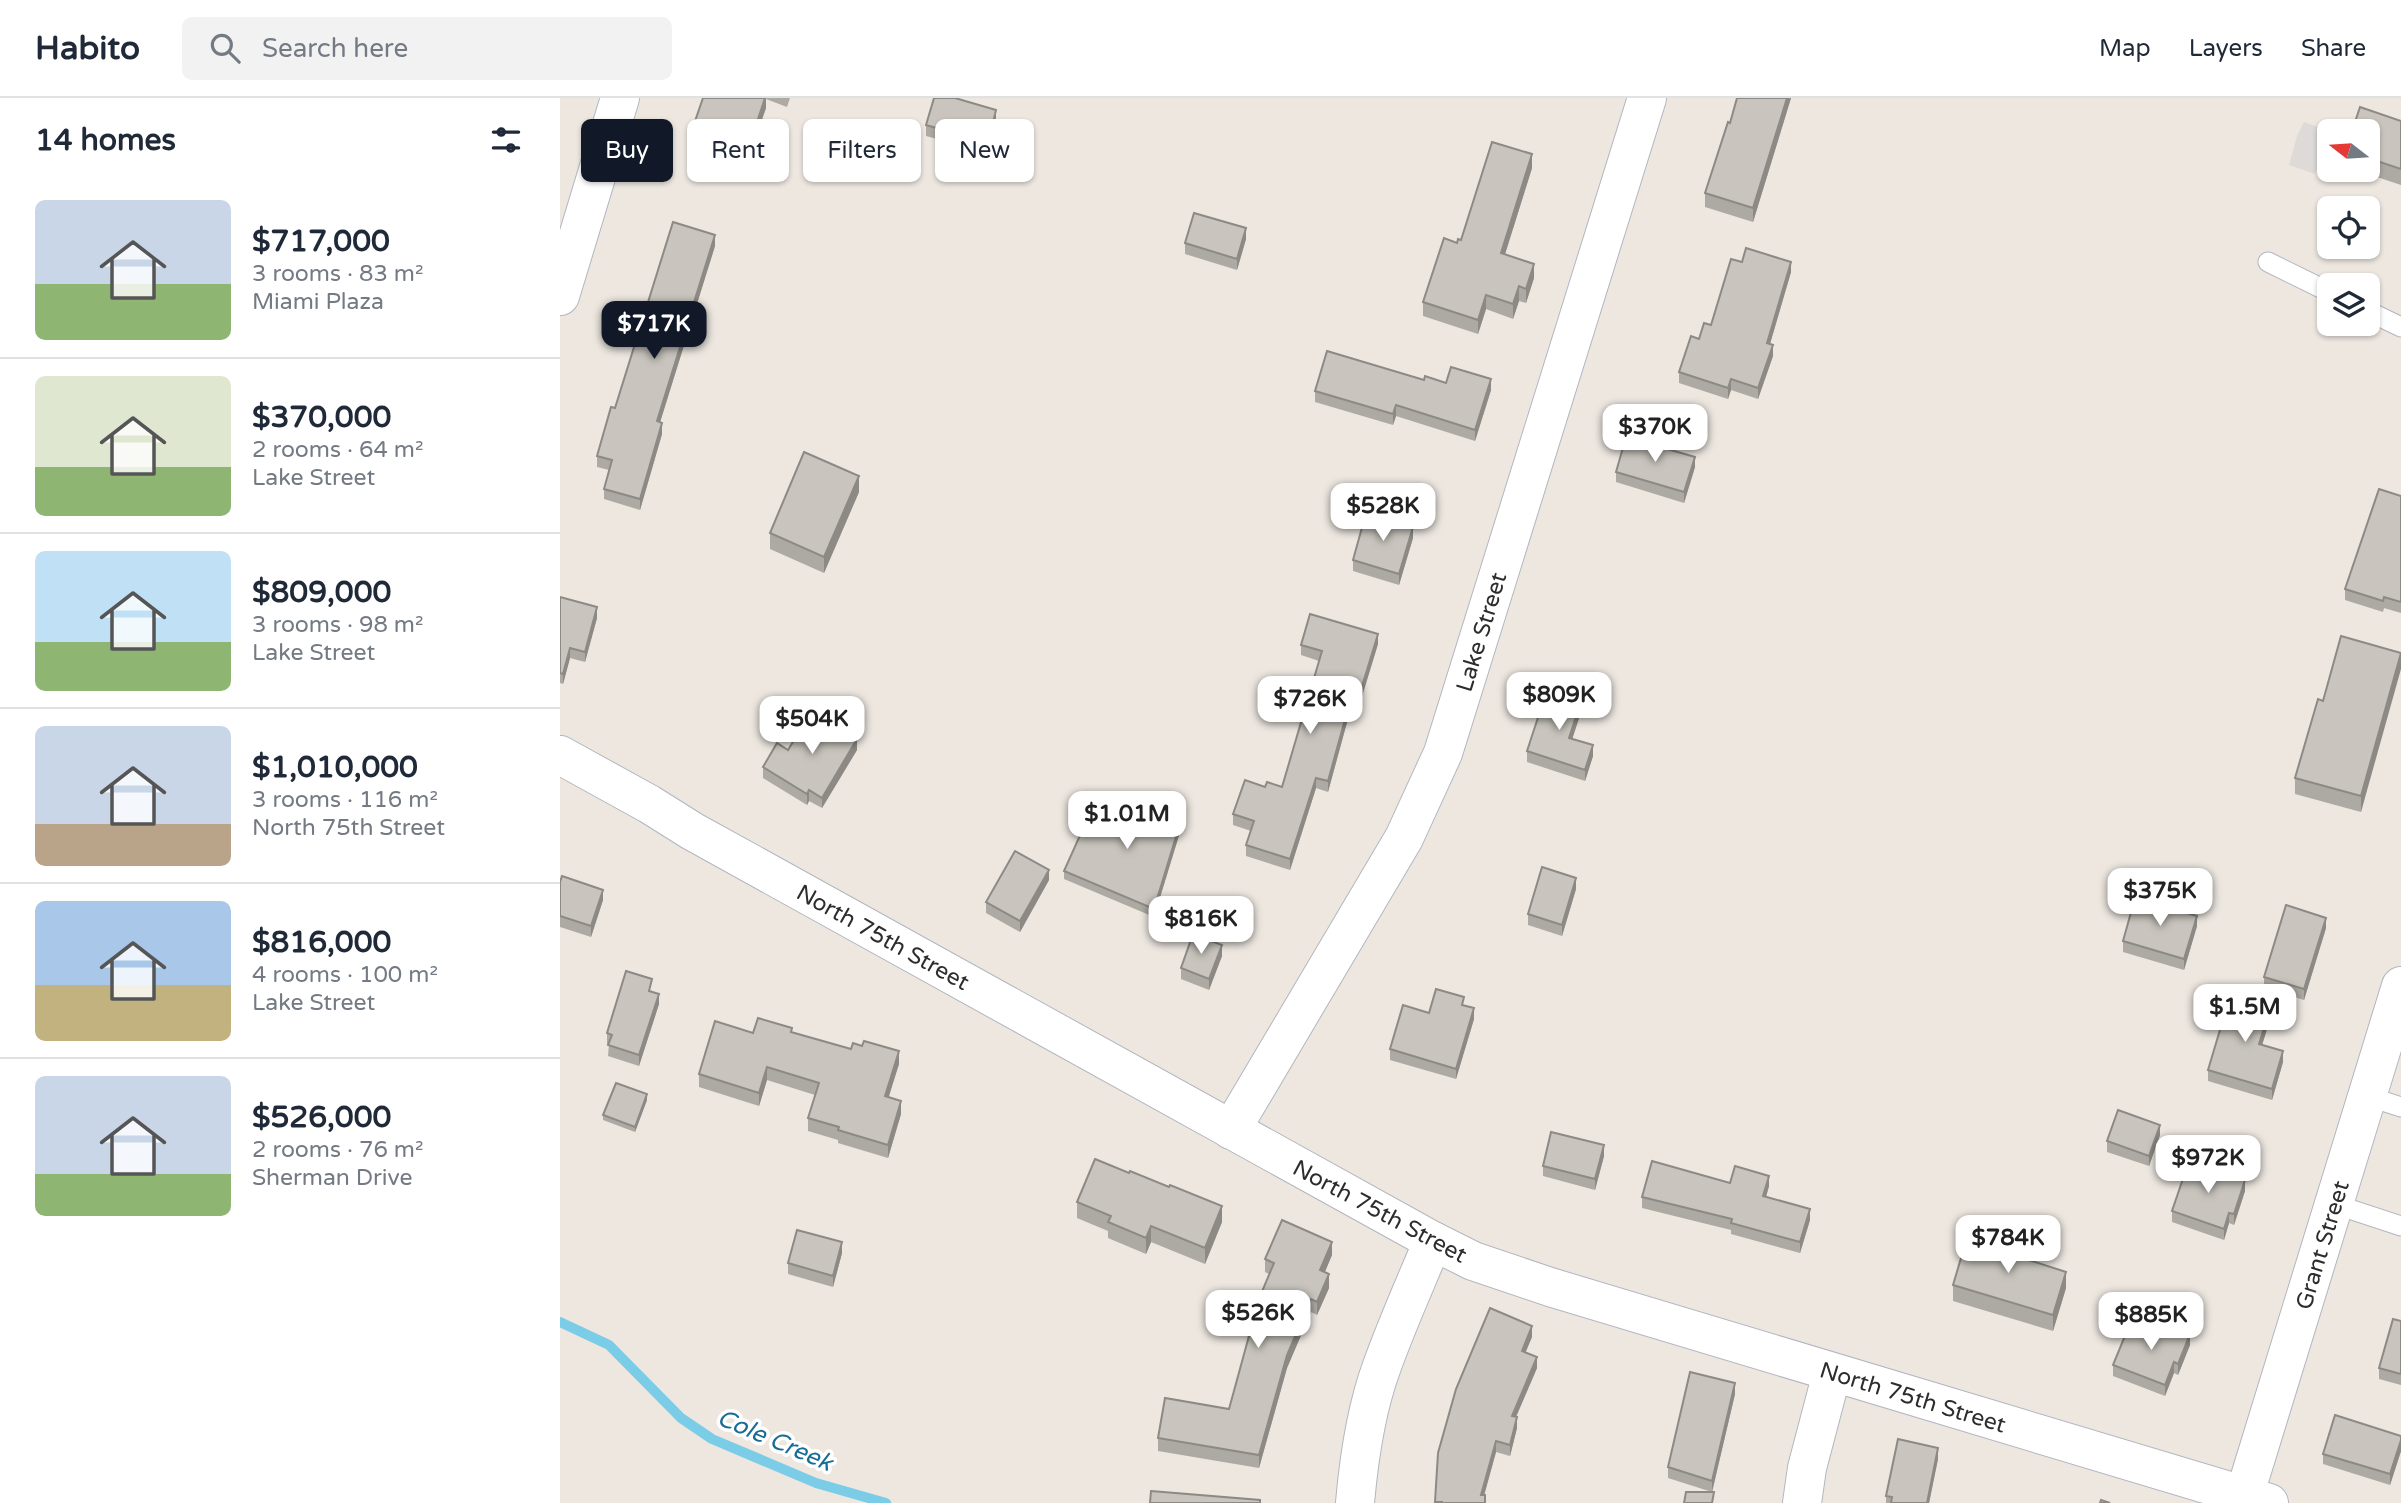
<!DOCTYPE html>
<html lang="en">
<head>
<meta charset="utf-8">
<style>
	:root { --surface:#fff; --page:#f2f2f3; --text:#1f2937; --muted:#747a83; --line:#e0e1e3; --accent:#111827 }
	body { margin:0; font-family:"Varela Round",sans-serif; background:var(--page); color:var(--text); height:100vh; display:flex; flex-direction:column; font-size:26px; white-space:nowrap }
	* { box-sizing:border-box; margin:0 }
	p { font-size:23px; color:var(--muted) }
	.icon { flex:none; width:38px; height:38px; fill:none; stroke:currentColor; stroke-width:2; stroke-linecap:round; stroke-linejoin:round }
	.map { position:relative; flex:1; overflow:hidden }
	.details { display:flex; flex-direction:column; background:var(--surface); width:560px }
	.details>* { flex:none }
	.top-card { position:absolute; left:21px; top:21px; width:665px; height:63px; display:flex; gap:14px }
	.needle { width:46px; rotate:287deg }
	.tools { position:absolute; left:1757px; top:21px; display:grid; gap:14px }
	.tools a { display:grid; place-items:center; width:63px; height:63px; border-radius:10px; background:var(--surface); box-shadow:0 2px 5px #0004; font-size:35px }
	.price { position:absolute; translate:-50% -60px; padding:0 16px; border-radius:14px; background:#fff; color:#222; font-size:23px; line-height:46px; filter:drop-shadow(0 2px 4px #0008) }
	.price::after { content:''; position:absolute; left:50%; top:42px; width:21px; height:16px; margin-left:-10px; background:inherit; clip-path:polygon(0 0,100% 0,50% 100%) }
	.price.on { background:var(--accent); color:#fff }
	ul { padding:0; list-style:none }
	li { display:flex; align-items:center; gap:21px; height:175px; padding:0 35px }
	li+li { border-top:2px solid var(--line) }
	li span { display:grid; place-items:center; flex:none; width:196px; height:140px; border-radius:10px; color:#555 }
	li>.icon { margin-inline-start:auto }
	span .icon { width:84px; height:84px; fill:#fffc; stroke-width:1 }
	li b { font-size:30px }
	h2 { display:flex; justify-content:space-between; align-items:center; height:84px; padding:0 35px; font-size:30px }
	.chip { padding:0 24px; border-radius:10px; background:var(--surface); box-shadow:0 2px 5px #0004; font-size:24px; line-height:63px }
	.chip.on { background:var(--accent); color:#fff }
	header { display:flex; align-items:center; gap:42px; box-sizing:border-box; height:98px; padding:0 35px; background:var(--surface); border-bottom:2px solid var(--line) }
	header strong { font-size:33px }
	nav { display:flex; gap:38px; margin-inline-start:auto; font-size:24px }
	.search { width:490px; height:63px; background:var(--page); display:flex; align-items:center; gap:18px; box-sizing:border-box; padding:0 24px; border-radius:10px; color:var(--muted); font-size:26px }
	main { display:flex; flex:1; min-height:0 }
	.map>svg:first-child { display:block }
	.plaza { fill:#dddad7 }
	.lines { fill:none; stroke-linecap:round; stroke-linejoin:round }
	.stream { stroke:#7bcce7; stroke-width:10 }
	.lane-casing { stroke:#b3b6bf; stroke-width:21 }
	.street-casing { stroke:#b3b6bf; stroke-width:40 }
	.lane { stroke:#fff; stroke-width:19 }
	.street { stroke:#fff; stroke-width:38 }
	.wall { fill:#ada9a3 }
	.shaded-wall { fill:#8d8a85 }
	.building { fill:#c9c5be; stroke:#8d8a85; stroke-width:2 }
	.labels { text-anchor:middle; stroke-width:7; stroke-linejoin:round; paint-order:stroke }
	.street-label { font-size:23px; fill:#2d2d2d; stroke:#fff }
	.water-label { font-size:24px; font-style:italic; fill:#176c96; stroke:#fff }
</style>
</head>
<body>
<header>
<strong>Habito</strong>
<div class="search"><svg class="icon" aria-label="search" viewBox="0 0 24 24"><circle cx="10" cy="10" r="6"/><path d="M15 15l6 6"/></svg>Search here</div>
<nav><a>Map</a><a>Layers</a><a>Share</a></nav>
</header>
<main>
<section class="details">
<h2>14 homes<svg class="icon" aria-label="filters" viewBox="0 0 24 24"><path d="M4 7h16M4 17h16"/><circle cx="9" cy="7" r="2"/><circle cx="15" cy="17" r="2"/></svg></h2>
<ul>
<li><span style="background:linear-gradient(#c9d6e8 60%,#8fb573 0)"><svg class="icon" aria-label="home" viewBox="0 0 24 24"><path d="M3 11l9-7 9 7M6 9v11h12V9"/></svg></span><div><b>$717,000</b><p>3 rooms · 83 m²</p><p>Miami Plaza</p></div></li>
<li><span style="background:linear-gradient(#dfe7d0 65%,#8fb573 0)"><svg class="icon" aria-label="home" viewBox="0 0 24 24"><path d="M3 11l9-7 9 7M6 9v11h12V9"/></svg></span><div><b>$370,000</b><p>2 rooms · 64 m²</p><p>Lake Street</p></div></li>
<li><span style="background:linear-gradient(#bfe0f5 65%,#8fb573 0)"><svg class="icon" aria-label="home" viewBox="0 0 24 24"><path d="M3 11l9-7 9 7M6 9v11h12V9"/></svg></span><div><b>$809,000</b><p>3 rooms · 98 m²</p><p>Lake Street</p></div></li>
<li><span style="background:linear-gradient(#c9d6e8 70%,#b9a48a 0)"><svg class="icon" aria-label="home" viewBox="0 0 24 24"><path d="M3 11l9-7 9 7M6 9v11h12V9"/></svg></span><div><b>$1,010,000</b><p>3 rooms · 116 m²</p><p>North 75th Street</p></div></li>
<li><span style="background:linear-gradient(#a9c7e8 60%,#c2b280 0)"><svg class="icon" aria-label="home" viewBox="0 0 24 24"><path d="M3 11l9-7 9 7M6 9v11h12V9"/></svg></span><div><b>$816,000</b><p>4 rooms · 100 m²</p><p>Lake Street</p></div></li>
<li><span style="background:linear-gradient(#c9d6e8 70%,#8fb573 0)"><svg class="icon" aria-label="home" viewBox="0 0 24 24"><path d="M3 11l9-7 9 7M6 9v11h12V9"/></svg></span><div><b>$526,000</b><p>2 rooms · 76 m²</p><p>Sherman Drive</p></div></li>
</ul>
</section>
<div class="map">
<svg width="1841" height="1405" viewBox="0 0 1841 1405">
	<rect width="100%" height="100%" fill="#ede7e0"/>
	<polygon class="plaza" points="1744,24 1769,33 1755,76 1729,67 1737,38"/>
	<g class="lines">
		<polyline class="stream" points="0,1224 49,1247 121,1320 152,1341 256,1385 326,1405"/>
		<defs>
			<g id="lane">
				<polyline points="1708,164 1769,194"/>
				<polyline points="1808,213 1841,229"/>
				<polyline points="1807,998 1841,1009"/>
				<polyline points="1774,1106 1841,1128"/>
			</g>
			<g id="street">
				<polyline points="0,198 60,0"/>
				<polyline points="0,657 89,706 132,733 873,1143 913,1163 990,1189 1709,1405"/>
				<polyline points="671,1032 844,740 883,655 1087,0"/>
				<path d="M 795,1405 C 799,1359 806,1311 822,1268 C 837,1226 856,1184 873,1143"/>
				<polyline points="1242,1405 1247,1370 1272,1275"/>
				<polyline points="1682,1405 1841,888"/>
			</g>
		</defs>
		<use href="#lane" class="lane-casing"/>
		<use href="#street" class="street-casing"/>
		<use href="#lane" class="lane"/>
		<use href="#street" class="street"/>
	</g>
	<g class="wall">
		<polygon points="143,0 230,0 227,9 206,1 206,10 188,61 164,53 164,51 133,40 133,29"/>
		<polygon points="1231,0 1193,124 1145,109 1145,95 1170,25"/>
		<polygon points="436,22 428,55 366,38 366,27"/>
		<polygon points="1841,23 1841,87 1796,72 1808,72 1808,33"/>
		<polygon points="972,70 945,156 974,180 966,205 959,203 953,221 926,211 918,236 863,218 863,204 897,145"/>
		<polygon points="686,141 677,172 625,156 625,145"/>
		<polygon points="155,148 100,324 102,336 80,412 44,401 44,391 49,372 37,369 37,358 55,310"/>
		<polygon points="1182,164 1231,174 1210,246 1213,258 1198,301 1171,292 1168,301 1119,285 1119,274 1139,241 1151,227"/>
		<polygon points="864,282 931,292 915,343 836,318 833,327 755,304 755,293"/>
		<polygon points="1135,369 1124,405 1056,384 1056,374"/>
		<polygon points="299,394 264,475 210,451 210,435"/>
		<polygon points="1841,398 1841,515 1824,510 1823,514 1785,502 1785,491"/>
		<polygon points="853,440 839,487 793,473 793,462"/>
		<polygon points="0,499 37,520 25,564 10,560 3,586 0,585"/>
		<polygon points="818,546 799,608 792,606 768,694 756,690 730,772 686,758 686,747 691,733 673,727 673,716 705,689 722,689 759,563 741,557 741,547"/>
		<polygon points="1841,555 1801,714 1735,696 1735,680 1763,603"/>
		<polygon points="1021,614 1012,641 1033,658 1025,683 967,664 967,653"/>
		<polygon points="228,652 297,652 262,710 249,703 247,707 203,680 203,669"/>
		<polygon points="624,721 594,819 504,781 504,773 580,725"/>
		<polygon points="489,782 460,834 426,815 426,804"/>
		<polygon points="0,784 43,802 31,839 0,829"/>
		<polygon points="1016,791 1002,838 968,827 968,816"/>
		<polygon points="1637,828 1624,872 1563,854 1563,843"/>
		<polygon points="1766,830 1744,902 1704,890 1704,879"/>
		<polygon points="662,858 649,892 621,881 621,870"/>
		<polygon points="92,892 92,893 99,906 79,968 48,958 49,946 47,946 47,935"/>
		<polygon points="904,908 914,921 896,981 830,962 830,951 869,915"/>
		<polygon points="1711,918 1702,947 1723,964 1712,1002 1648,983 1648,972"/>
		<polygon points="232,934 339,966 328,999 341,1016 328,1060 278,1045 278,1042 248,1033 248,1020 255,997 207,982 199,1008 139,989 139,976 193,935"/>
		<polygon points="87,1002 75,1034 43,1022 43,1017"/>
		<polygon points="1600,1037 1589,1068 1547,1054 1547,1043"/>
		<polygon points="1044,1058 1035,1092 983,1078 983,1068"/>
		<polygon points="1170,1085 1209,1088 1206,1099 1250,1122 1240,1155 1171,1136 1171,1132 1082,1110 1082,1099"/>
		<polygon points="1685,1093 1674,1127 1669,1125 1664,1142 1612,1124 1612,1113"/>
		<polygon points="517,1104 662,1124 645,1166 591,1144 586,1156 548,1140 548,1133 517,1120"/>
		<polygon points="282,1155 273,1189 228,1176 228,1165"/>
		<polygon points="772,1157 764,1175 769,1190 757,1217 751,1214 727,1270 699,1370 598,1353 598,1340 669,1311 693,1222 693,1215 709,1176 705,1174 705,1161"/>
		<polygon points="1451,1157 1506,1190 1493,1233 1393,1203 1393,1187"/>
		<polygon points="1841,1223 1841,1287 1819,1281 1819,1270"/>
		<polygon points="972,1239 965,1254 977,1270 956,1319 957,1330 950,1358 936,1354 924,1397 925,1405 875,1405 878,1355"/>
		<polygon points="1630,1247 1618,1277 1614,1275 1605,1298 1553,1278 1553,1267"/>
		<polygon points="1175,1296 1152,1394 1108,1380 1108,1369"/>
		<polygon points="1841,1338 1841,1353 1830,1387 1763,1366 1763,1356"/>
		<polygon points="1378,1361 1369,1405 1326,1405 1326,1398"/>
	</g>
	<g class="shaded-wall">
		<polygon points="206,0 206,10 188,61 188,51"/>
		<polygon points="1227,0 1231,0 1193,124 1193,110"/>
		<polygon points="436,12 436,22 428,55 428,45"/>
		<polygon points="972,56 972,70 941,169 941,155"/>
		<polygon points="686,130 686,141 677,172 677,161"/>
		<polygon points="155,137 155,148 97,334 97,323"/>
		<polygon points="1231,164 1231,174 1207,256 1207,245"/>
		<polygon points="974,166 974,180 966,205 966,191"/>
		<polygon points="959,188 959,203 953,221 953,206"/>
		<polygon points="926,197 926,211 918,236 918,222"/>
		<polygon points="1213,247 1213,258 1198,301 1198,290"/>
		<polygon points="931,281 931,292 915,343 915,332"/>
		<polygon points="1171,281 1171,292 1168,301 1168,290"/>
		<polygon points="836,307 836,318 833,327 833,316"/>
		<polygon points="102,325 102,336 80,412 80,401"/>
		<polygon points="1135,359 1135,369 1124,405 1124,394"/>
		<polygon points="299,378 299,394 264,475 264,459"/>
		<polygon points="853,429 853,440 839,487 839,476"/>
		<polygon points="37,509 37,520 25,564 25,554"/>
		<polygon points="818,536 818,546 799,608 799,598"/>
		<polygon points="10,550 10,560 3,586 3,576"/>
		<polygon points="1841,555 1841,571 1801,714 1801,698"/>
		<polygon points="792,596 792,606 768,694 768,683"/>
		<polygon points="1021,603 1021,614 1009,651 1009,640"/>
		<polygon points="297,641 297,652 262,710 262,700"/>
		<polygon points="1033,647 1033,658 1025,683 1025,672"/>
		<polygon points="756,680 756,690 730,772 730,761"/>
		<polygon points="249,692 249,703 247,707 247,696"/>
		<polygon points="624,712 624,721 594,819 594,811"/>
		<polygon points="489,772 489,782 460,834 460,823"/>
		<polygon points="1016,780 1016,791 1002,838 1002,827"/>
		<polygon points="43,792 43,802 31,839 31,828"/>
		<polygon points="1637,818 1637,828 1624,872 1624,861"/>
		<polygon points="1766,820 1766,830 1744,902 1744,891"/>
		<polygon points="662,847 662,858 649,892 649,881"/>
		<polygon points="99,896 99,906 79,968 79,957"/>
		<polygon points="1711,907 1711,918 1699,957 1699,946"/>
		<polygon points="914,910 914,921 896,981 896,971"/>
		<polygon points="339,953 339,966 325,1011 325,998"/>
		<polygon points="1723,953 1723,964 1712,1002 1712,991"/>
		<polygon points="207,969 207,982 199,1008 199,995"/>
		<polygon points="87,996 87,1002 75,1034 75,1029"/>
		<polygon points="341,1003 341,1016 328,1060 328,1047"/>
		<polygon points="1600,1027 1600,1037 1589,1068 1589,1058"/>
		<polygon points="1044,1047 1044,1058 1035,1092 1035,1081"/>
		<polygon points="1209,1078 1209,1088 1203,1109 1203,1098"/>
		<polygon points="1685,1082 1685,1093 1674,1127 1674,1116"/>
		<polygon points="662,1108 662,1124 645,1166 645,1150"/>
		<polygon points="1250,1111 1250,1122 1240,1155 1240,1144"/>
		<polygon points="1669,1115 1669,1125 1664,1142 1664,1131"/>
		<polygon points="591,1128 591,1144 586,1156 586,1140"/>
		<polygon points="1451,1142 1451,1158 1447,1155"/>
		<polygon points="282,1144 282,1155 273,1189 273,1178"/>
		<polygon points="772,1144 772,1157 760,1186 760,1172"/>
		<polygon points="1506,1174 1506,1190 1493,1233 1493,1217"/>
		<polygon points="769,1176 769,1190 757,1217 757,1204"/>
		<polygon points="751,1201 751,1214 727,1270 699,1370 699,1357 727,1257"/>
		<polygon points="972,1228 972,1239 962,1263 962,1253"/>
		<polygon points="1630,1236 1630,1247 1618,1277 1618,1266"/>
		<polygon points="977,1259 977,1270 952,1328 952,1318"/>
		<polygon points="1614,1264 1614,1275 1605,1298 1605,1287"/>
		<polygon points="1175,1285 1175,1296 1152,1394 1152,1383"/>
		<polygon points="957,1319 957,1330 950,1358 950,1347"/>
		<polygon points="1841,1342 1841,1353 1830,1387 1830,1376"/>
		<polygon points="936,1343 936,1354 922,1405 921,1397"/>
		<polygon points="1378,1350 1378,1361 1369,1405 1367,1405"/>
	</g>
	<g class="building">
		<polygon points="143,0 205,0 188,51 164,42 165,40 133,29"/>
		<polygon points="374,0 395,0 436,12 428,45 366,27"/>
		<polygon points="1177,0 1227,0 1193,110 1145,95 1168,24 1170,25"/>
		<polygon points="1800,9 1841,23 1841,71 1808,60 1808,33 1792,33"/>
		<polygon points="932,44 972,56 941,155 974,166 966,191 959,188 953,206 926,197 918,222 863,204 884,140 897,145 898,141 901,142"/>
		<polygon points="634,115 686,130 677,161 625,145"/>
		<polygon points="113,124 155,137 97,323 102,325 80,401 44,391 52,362 37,358 51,309 55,310"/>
		<polygon points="1186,150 1231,164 1207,245 1213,247 1198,290 1171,281 1168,290 1119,274 1131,238 1139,241 1144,225 1151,227 1171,161 1182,164"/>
		<polygon points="767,253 864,282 865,278 886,285 891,269 931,281 915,332 836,307 833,316 755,293"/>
		<polygon points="1066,339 1135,359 1124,394 1056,374"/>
		<polygon points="244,354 299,378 264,459 210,435"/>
		<polygon points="1819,391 1841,398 1841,504 1824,499 1823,503 1785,491"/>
		<polygon points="806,415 853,429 839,476 793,462"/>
		<polygon points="0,499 37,509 25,554 10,550 3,576 0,575"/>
		<polygon points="750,516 818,536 799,598 792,596 768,683 756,680 730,761 686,747 694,723 673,716 685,682 705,689 707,684 722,689 762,553 741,547"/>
		<polygon points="1781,538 1841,555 1801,698 1735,680 1758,601 1763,603"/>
		<polygon points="987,592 1021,603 1009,640 1033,647 1025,672 967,653"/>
		<polygon points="251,614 297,641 262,700 249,692 247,696 203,669 217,645 228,652"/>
		<polygon points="587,701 624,712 594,811 504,773 535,704 580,725"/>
		<polygon points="455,753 489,772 460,823 426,804"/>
		<polygon points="982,769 1016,780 1002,827 968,816"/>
		<polygon points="2,778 43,792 31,828 0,818 0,784"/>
		<polygon points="1575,800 1637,818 1624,861 1563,843"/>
		<polygon points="1726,807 1766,820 1744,891 1704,879"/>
		<polygon points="633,836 662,847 649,881 621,870"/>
		<polygon points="66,873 92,881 89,893 99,896 79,957 48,947 52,937 47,935"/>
		<polygon points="876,891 904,899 902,907 914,910 896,971 830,951 843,907 869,915"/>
		<polygon points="1671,895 1711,907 1699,946 1723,953 1712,991 1648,972"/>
		<polygon points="198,920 232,930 231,934 291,951 293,945 302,948 304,943 339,953 325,998 341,1003 328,1047 278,1032 279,1029 248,1020 259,985 207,969 199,995 139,976 155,923 193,935"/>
		<polygon points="56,985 87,996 75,1029 43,1017"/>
		<polygon points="1558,1012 1600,1027 1589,1058 1547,1043"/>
		<polygon points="991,1034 1044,1047 1035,1081 983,1068"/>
		<polygon points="535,1061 569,1075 570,1073 609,1089 610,1087 662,1108 645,1150 591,1128 586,1140 548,1124 551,1118 517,1104"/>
		<polygon points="1092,1063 1170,1085 1175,1068 1209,1078 1203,1098 1250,1111 1240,1144 1171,1125 1172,1121 1082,1099"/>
		<polygon points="1629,1063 1685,1082 1674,1116 1669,1115 1664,1131 1612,1113"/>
		<polygon points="722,1122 772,1144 760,1172 769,1176 757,1204 751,1201 727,1257 699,1357 598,1340 605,1300 669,1311 695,1216 693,1215 714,1165 705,1161"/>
		<polygon points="237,1132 282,1144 273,1178 228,1165"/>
		<polygon points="1426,1134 1451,1142 1447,1155 1506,1174 1493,1217 1393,1187 1407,1140 1422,1144"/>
		<polygon points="930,1210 972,1228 962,1253 977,1259 952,1318 957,1319 950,1347 936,1343 921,1397 925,1397 925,1405 882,1405 882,1404 875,1404 878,1355 896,1291"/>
		<polygon points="1833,1221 1841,1223 1841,1276 1819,1270"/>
		<polygon points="1571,1223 1603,1236 1606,1227 1630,1236 1618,1266 1614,1264 1605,1287 1553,1267"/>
		<polygon points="1130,1274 1175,1285 1152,1383 1108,1369"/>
		<polygon points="1775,1317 1841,1338 1841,1342 1830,1376 1763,1356"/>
		<polygon points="1338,1341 1378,1350 1367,1405 1331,1405 1332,1399 1326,1398"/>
		<polygon points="591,1393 700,1402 700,1405 590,1405"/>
		<polygon points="1126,1394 1154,1394 1152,1405 1124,1405"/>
		<polygon points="1541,1402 1550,1405 1540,1405"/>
	</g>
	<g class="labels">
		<g class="street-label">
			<text transform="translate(921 534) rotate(-73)" y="8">Lake Street</text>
			<text transform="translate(323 839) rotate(29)" y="8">North 75th Street</text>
			<text transform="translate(820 1113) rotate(28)" y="8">North 75th Street</text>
			<text transform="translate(1762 1147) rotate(-73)" y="8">Grant Street</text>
			<text transform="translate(1353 1299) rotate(17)" y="8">North 75th Street</text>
		</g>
		<g class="water-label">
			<text transform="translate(215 1342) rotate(23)" y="8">Cole Creek</text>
		</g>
	</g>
</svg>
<div class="tools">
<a><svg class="needle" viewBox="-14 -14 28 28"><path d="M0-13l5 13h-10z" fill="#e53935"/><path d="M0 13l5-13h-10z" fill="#747a83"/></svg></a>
<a><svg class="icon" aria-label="locate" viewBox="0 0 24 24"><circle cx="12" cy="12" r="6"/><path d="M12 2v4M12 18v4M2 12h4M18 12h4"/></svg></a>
<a><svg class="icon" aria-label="layers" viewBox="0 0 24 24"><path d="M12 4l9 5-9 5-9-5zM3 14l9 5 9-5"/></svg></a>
</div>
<b class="price on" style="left:94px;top:263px">$717K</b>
<b class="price" style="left:1095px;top:366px">$370K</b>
<b class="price" style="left:823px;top:445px">$528K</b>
<b class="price" style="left:999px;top:634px">$809K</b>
<b class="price" style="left:750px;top:638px">$726K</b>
<b class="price" style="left:252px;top:658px">$504K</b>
<b class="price" style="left:567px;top:753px">$1.01M</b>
<b class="price" style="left:1600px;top:830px">$375K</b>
<b class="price" style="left:641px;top:858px">$816K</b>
<b class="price" style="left:1685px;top:946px">$1.5M</b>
<b class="price" style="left:1648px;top:1097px">$972K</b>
<b class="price" style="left:1448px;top:1177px">$784K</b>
<b class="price" style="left:698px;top:1252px">$526K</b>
<b class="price" style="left:1591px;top:1254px">$885K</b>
<div class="top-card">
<a class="chip on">Buy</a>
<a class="chip">Rent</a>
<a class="chip">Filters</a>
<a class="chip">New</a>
</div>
</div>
</main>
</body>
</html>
